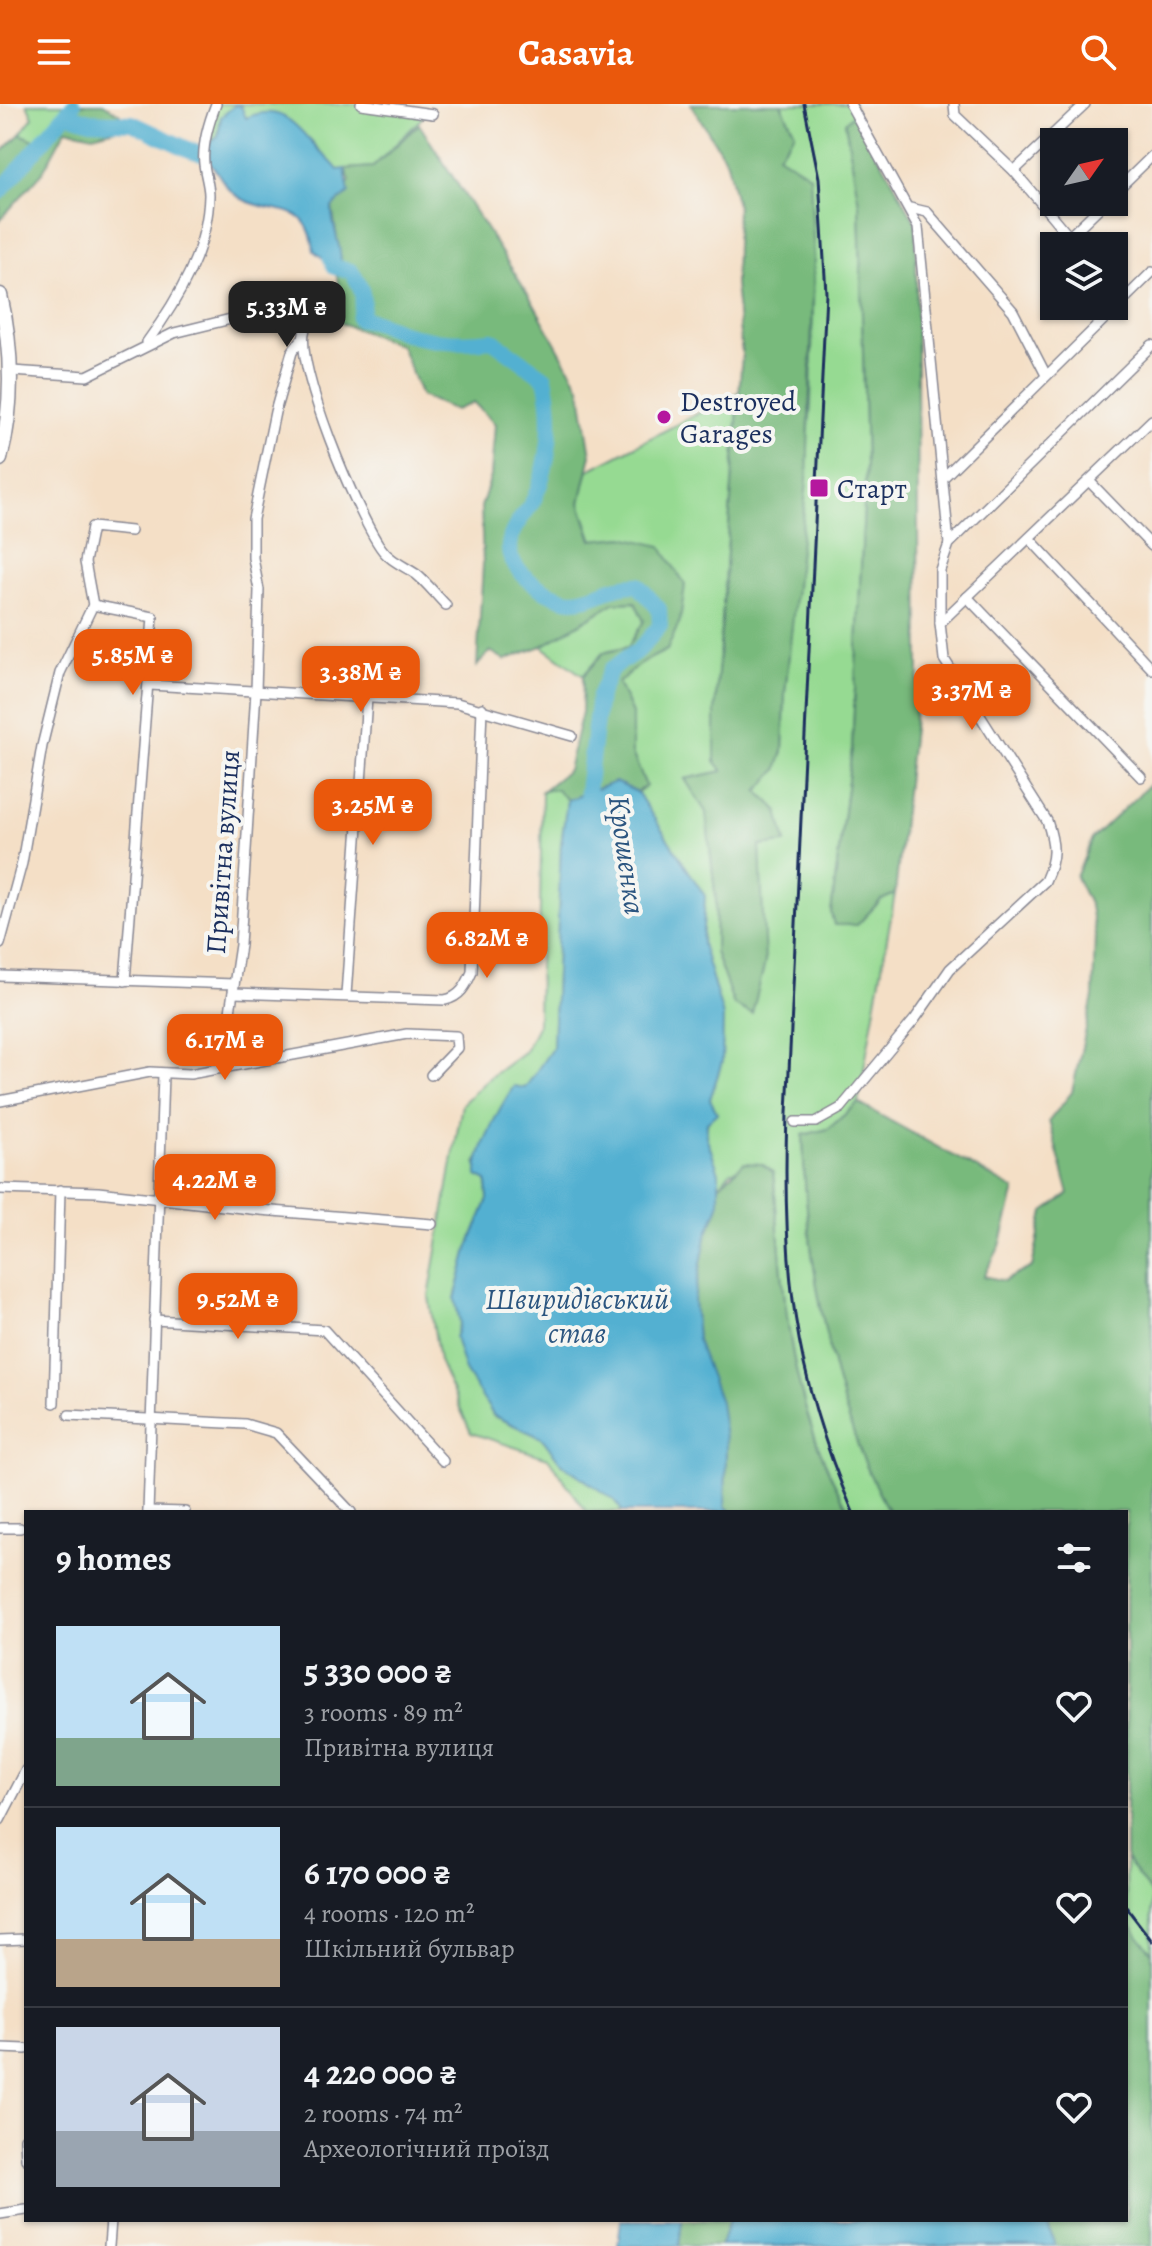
<!DOCTYPE html>
<html lang="en">
<head>
<meta charset="utf-8">
<style>
	:root { --surface:#171b24; --page:#20242c; --text:#f1f3f6; --muted:#9ea1a6; --line:#363941; --accent:#ea580c }
	body { margin:0; font-family:Alegreya,serif; background:var(--page); color:var(--text); height:100vh; display:flex; flex-direction:column; font-size:30px; white-space:nowrap }
	* { box-sizing:border-box; margin:0 }
	p { font-size:26px; color:var(--muted) }
	.icon { flex:none; width:44px; height:44px; fill:none; stroke:currentColor; stroke-width:2; stroke-linecap:round; stroke-linejoin:round }
	.map { position:relative; flex:1; overflow:hidden }
	.side { position:absolute; left:24px; top:1406px; width:1104px; height:712px; display:flex; flex-direction:column; background:var(--surface); border-radius:0px; box-shadow:0 2px 6px #0004 }
	.side>* { flex:none }
	.needle { width:52px; rotate:56deg }
	.controls { position:absolute; left:1040px; top:24px; display:grid; gap:16px }
	.controls a { display:grid; place-items:center; width:88px; height:88px; border-radius:0px; background:var(--surface); box-shadow:0 2px 6px #0004; font-size:40px }
	.price { position:absolute; translate:-50% -68px; padding:0 18px; border-radius:16px; background:var(--accent); color:#fff; font-size:26px; line-height:52px; filter:drop-shadow(0 2px 4px #0008) }
	.price::after { content:''; position:absolute; left:50%; top:48px; width:24px; height:18px; margin-left:-12px; background:inherit; clip-path:polygon(0 0,100% 0,50% 100%) }
	.price.selected { background:#222; color:#fff }
	ul { padding:0; list-style:none }
	li { display:flex; align-items:center; gap:24px; height:200px; padding:0 32px }
	li+li { border-top:2px solid var(--line) }
	li span { display:grid; place-items:center; flex:none; width:224px; height:160px; border-radius:0px; color:#555 }
	li>.icon { margin-inline-start:auto }
	span .icon { width:96px; height:96px; fill:#fffc; stroke-width:1 }
	li b { font-size:34px }
	h2 { display:flex; justify-content:space-between; align-items:center; height:96px; padding:0 32px; font-size:34px }
	header { display:flex; justify-content:space-between; align-items:center; height:104px; padding:0 32px; background:var(--accent); color:#fff; font-size:36px; font-weight:700 }
	.map>svg:first-child { display:block }
	.green { fill:#96da92; stroke:#588478; stroke-width:2 }
	.forest { fill:#78ba7c; stroke:#4a746d; stroke-width:2 }
	.water { fill:#52b0d1; stroke:#367098; stroke-width:2 }
	.lines { fill:none; stroke-linecap:round; stroke-linejoin:round }
	.river { stroke:#52b0d1; stroke-width:16 }
	.street-casing { stroke:#888792; stroke-width:12 }
	.secondary-casing { stroke:#888792; stroke-width:17 }
	.street { stroke:#fff; stroke-width:9 }
	.secondary { stroke:#fff; stroke-width:14 }
	.rail { stroke:#1b2f5e; stroke-width:3 }
	.poi-dot { fill:#b5179e; stroke:#f6f6f2; stroke-width:3 }
	.labels { text-anchor:middle; stroke-width:8; stroke-linejoin:round; paint-order:stroke }
	.poi-label { font-size:28px; fill:#1b2f5e; stroke:#f6f6f2; text-anchor:start }
	.street-label { font-size:28px; fill:#1b2f5e; stroke:#f6f6f2 }
	.water-label { font-size:30px; font-style:italic; fill:#2c5680; stroke:#f6f6f2 }
</style>
</head>
<body>
<header><svg class="icon" aria-label="menu" viewBox="0 0 24 24"><path d="M4 6h16M4 12h16M4 18h16"/></svg>Casavia<svg class="icon" aria-label="search" viewBox="0 0 24 24"><circle cx="10" cy="10" r="6"/><path d="M15 15l6 6"/></svg></header>
<div class="map">
<svg width="1152" height="2142" viewBox="0 0 1152 2142">
	<rect width="100%" height="100%" fill="#f6f6f2"/>
	<filter id="ink" filterUnits="userSpaceOnUse"><feTurbulence type="fractalNoise" baseFrequency=".0125" numOctaves="2"/><feDisplacementMap in="SourceGraphic" scale="16" xChannelSelector="R" yChannelSelector="G"/><feConvolveMatrix kernelMatrix="1 2 1 2 8 2 1 2 1" color-interpolation-filters="sRGB"/></filter>
	<filter id="wash" filterUnits="userSpaceOnUse"><feTurbulence type="fractalNoise" baseFrequency=".006" numOctaves="4" result="noise"/><feDisplacementMap in="SourceGraphic" scale="32" xChannelSelector="R" yChannelSelector="G"/><feGaussianBlur stdDeviation="1.8" result="paint"/><feColorMatrix in="noise" values="0 0 0 0 0 0 0 0 0 0 0 0 0 0 0 0 0 1.4 0 .05"/><feComposite in="paint" operator="in"/></filter>
	<g filter="url(#wash)">
		<rect width="100%" height="100%" fill="#f4dfc6"/>
		<g class="green">
			<polygon points="27,0 74,0 39,38 20,30 33,13"/>
			<polygon points="216,0 361,0 427,9 373,63 338,66 308,34 246,14 241,9 221,13 218,32 209,41 208,19"/>
			<path d="M 781,0 L 854,0 L 855,9 L 845,18 L 859,99 L 866,361 L 852,645 L 831,809 L 857,821 L 881,796 L 895,790 L 858,999 L 828,1025 L 803,1031 C 805,1147 831,1307 889,1408 L 850,1408 C 785,1298 785,1192 773,1068 L 731,1067 L 719,1082 L 719,1069 L 706,1032 L 710,995 L 722,958 L 723,912 L 702,840 L 705,792 L 637,688 L 646,682 L 632,649 L 632,610 L 618,579 L 641,559 L 667,546 L 624,433 L 593,436 L 580,399 L 587,367 L 739,288 L 715,608 L 715,657 L 723,667 L 685,675 L 706,708 L 716,797 L 715,848 L 734,900 L 762,812 L 760,742 L 786,738 L 768,696 L 757,687 L 777,666 L 783,647 L 785,590 L 811,302 L 814,155 L 778,51 L 795,29 Z"/>
			<polygon points="635,498 644,517 628,543 603,549 583,572 542,542 614,499"/>
			<polygon points="556,685 567,696 561,741 553,943 476,1059 487,1077 488,1095 468,1145 455,1194 460,1218 455,1234 493,1312 542,1334 561,1359 614,1396 623,1408 587,1408 548,1354 471,1329 439,1257 429,1193 462,1000 489,974 525,947 538,920 542,687"/>
			<polygon points="1126,1755 1152,1791 1152,1849 1126,1816"/>
		</g>
		<g class="forest">
			<polygon points="74,0 103,0 120,10 116,25 93,31 66,25 42,69 0,116 0,50 20,30 39,38"/>
			<polygon points="691,0 781,0 795,29 778,51 810,71 814,155 807,377 785,590 783,647 777,666 758,687 778,707 786,739 760,742 765,859 752,910 734,901 715,848 716,797 706,708 685,675 723,667 715,657 715,608 742,251 735,180 737,103 727,58"/>
			<polygon points="855,9 916,119 919,569 895,790 881,796 857,821 834,821 831,809 852,645 866,361 859,99 845,18"/>
			<polygon points="419,20 531,195 580,283 591,351 580,399 592,436 624,433 661,442 685,481 680,517 667,546 641,559 618,579 632,610 632,649 646,682 637,688 615,678 567,696 556,685 542,687 568,666 582,608 583,572 603,549 628,543 644,517 635,498 614,499 542,542 505,556 490,547 477,562 483,460 481,403 491,372 495,320 474,299 455,306 421,292 401,242 338,218 340,184 334,163 341,159 332,103 350,77 345,65 373,63"/>
			<path d="M 1152,678 L 1152,1791 L 1126,1755 L 1126,1408 L 889,1408 C 831,1307 805,1147 803,1031 L 828,1025 L 858,999 L 1015,1086 L 1000,1142 L 984,1172 L 1004,1177 L 1032,1163 L 1044,1108 L 1069,1090 L 1049,1017 L 1072,988 L 1093,893 L 1095,830 L 1090,802 L 1076,773 L 1092,735 Z"/>
			<path d="M 744,1059 L 762,1060 L 773,1068 C 785,1192 785,1298 850,1408 L 731,1408 L 725,1402 L 726,1341 L 697,1236 L 694,1196 L 706,1133 L 719,1101 L 719,1082 Z"/>
			<polygon points="1126,1816 1152,1849 1152,2142 1055,2142 1046,2116 1126,2116"/>
			<polygon points="682,2116 729,2116 721,2142 679,2142"/>
		</g>
		<g class="water">
			<path d="M 235,1 L 241,2 L 246,14 C 277,0 293,16 312,39 C 320,48 330,55 338,66 L 345,65 L 349,89 L 332,103 C 331,122 341,139 341,159 L 334,163 L 314,147 C 308,95 277,113 242,95 C 229,88 224,79 217,68 C 211,60 204,50 206,40 L 218,32 L 221,13 Z"/>
			<path d="M 615,678 L 637,688 L 705,792 L 702,840 L 723,912 L 722,958 L 710,995 L 717,1009 L 707,1018 L 706,1032 L 719,1069 L 719,1101 L 706,1133 L 694,1196 L 697,1236 L 720,1298 L 726,1341 L 725,1402 L 731,1408 L 623,1408 L 614,1396 L 561,1359 L 542,1334 L 494,1312 L 465,1267 L 455,1234 L 460,1218 L 455,1195 L 468,1145 L 488,1095 L 487,1077 L 477,1072 C 475,1050 500,1002 514,982 L 525,984 L 553,943 L 561,741 L 567,696 Z"/>
			<polygon points="621,2116 682,2116 679,2142 618,2142"/>
			<polygon points="729,2116 1046,2116 1055,2142 721,2142"/>
		</g>
		<g class="lines">
			<g class="river">
				<polyline points="68,10 90,17 132,19 190,46 217,54"/>
				<polyline points="0,88 73,1"/>
				<path d="M 327,144 L 334,163 L 351,167 C 363,184 366,195 359,215 C 380,216 394,227 414,232 C 439,238 467,239 492,236 L 545,274 C 554,313 551,358 534,395 C 526,411 509,424 509,444 C 510,469 550,495 573,496 C 596,496 609,480 638,481 L 659,505 L 660,522 L 639,546 L 611,565 L 599,592 L 587,688 L 591,708"/>
			</g>
		</g>
	</g>
	<g filter="url(#ink)">
		<g class="lines">
			<defs>
				<g id="street">
					<polyline points="361,0 433,10"/>
					<polyline points="850,0 918,123 949,440"/>
					<polyline points="954,0 955,11 1014,67 1077,142"/>
					<polyline points="1014,67 1085,0"/>
					<polyline points="1114,89 1152,52"/>
					<polyline points="910,104 927,108 1013,207 1046,271"/>
					<polyline points="1071,131 1105,98"/>
					<path d="M 147,238 C 178,196 208,145 209,91 C 209,81 205,70 204,60 C 202,41 209,18 216,0"/>
					<path d="M 12,267 L 87,272 L 174,229 L 276,204 L 295,205 L 305,225 C 293,259 358,412 381,444 C 389,456 404,462 416,470 C 427,479 436,491 446,501"/>
					<polyline points="943,374 1152,168"/>
					<polyline points="1089,377 1152,442"/>
					<polyline points="1029,434 1152,565"/>
					<polyline points="967,493 1141,673"/>
					<polyline points="940,519 1152,316"/>
					<polyline points="150,581 457,599 572,632"/>
					<polyline points="0,840 22,759 42,642 60,569 93,501"/>
					<polyline points="0,872 234,880"/>
					<polyline points="125,877 153,513 93,501 85,458 92,423 131,427"/>
					<path d="M 233,889 L 445,896 C 460,893 466,882 472,868 L 482,604"/>
					<polyline points="346,891 367,594"/>
					<polyline points="222,962 240,841 256,587 259,486 253,454 253,415 275,308 292,248 302,235"/>
					<polyline points="0,997 150,968 190,970 407,930 456,932 457,944 431,971"/>
					<path d="M 795,1018 L 816,1018 L 841,1004 L 915,915 L 950,865 L 1045,777 C 1056,753 1055,741 1047,717 L 944,555 L 940,519 L 940,466 L 949,440 L 1152,241"/>
					<polyline points="0,1085 98,1088 260,1106 432,1120"/>
					<polyline points="154,1216 324,1226 443,1357"/>
					<polyline points="54,1299 60,1086"/>
					<polyline points="69,1311 245,1320 276,1329 351,1408"/>
					<polyline points="148,1407 185,1408"/>
					<polyline points="148,1408 163,971"/>
					<polyline points="0,1424 20,1424"/>
					<polyline points="0,1716 26,1666"/>
					<polyline points="0,1836 26,1835"/>
					<polyline points="0,1944 26,1945"/>
					<polyline points="25,2034 26,2055"/>
					<polyline points="0,2110 26,2106"/>
					<polyline points="109,2142 111,2116"/>
				</g>
				<path id="secondary" d="M 0,191 C 13,247 14,300 0,355"/>
			</defs>
			<use href="#street" class="street-casing"/>
			<use href="#secondary" class="secondary-casing"/>
			<use href="#street" class="street"/>
			<use href="#secondary" class="secondary"/>
			<g class="rail">
				<path d="M 804,0 L 819,74 L 826,189 L 787,1009 C 782,1160 792,1268 853,1408"/>
				<polyline points="1126,1803 1152,1837"/>
			</g>
		</g>
	</g>
	<g class="poi-dot">
		<circle cx="664" cy="313" r="8"/>
		<rect x="809" y="374" width="20" height="20" rx="4"/>
	</g>
	<g class="labels">
		<g class="poi-label">
			<text x="680" y="307">Destroyed<tspan x="680" dy="32">Garages</tspan></text>
			<text x="837" y="394">Старт</text>
		</g>
		<g class="street-label">
			<text transform="translate(222 748) rotate(-86)" y="10">Привітна вулиця</text>
		</g>
		<g class="water-label">
			<text transform="translate(627 751) rotate(82)" y="10">Крошенка</text>
			<text x="577" y="1205">Швиридівський<tspan x="577" dy="34">став</tspan></text>
		</g>
	</g>
</svg>
<div class="controls">
<a><svg class="needle" viewBox="-14 -14 28 28"><path d="M0-13l5 13h-10z" fill="#e53935"/><path d="M0 13l5-13h-10z" fill="#9ea1a6"/></svg></a>
<a><svg class="icon" aria-label="layers" viewBox="0 0 24 24"><path d="M12 4l9 5-9 5-9-5zM3 14l9 5 9-5"/></svg></a>
</div>
<b class="price selected" style="left:287px;top:245px">5.33M ₴</b>
<b class="price" style="left:133px;top:593px">5.85M ₴</b>
<b class="price" style="left:361px;top:610px">3.38M ₴</b>
<b class="price" style="left:972px;top:628px">3.37M ₴</b>
<b class="price" style="left:373px;top:743px">3.25M ₴</b>
<b class="price" style="left:487px;top:876px">6.82M ₴</b>
<b class="price" style="left:225px;top:978px">6.17M ₴</b>
<b class="price" style="left:215px;top:1118px">4.22M ₴</b>
<b class="price" style="left:238px;top:1237px">9.52M ₴</b>
<section class="side">
<h2>9 homes<svg class="icon" aria-label="filters" viewBox="0 0 24 24"><path d="M4 7h16M4 17h16"/><circle cx="9" cy="7" r="2"/><circle cx="15" cy="17" r="2"/></svg></h2>
<ul>
<li><span style="background:linear-gradient(#bfe0f5 70%,#7fa58c 0)"><svg class="icon" aria-label="home" viewBox="0 0 24 24"><path d="M3 11l9-7 9 7M6 9v11h12V9"/></svg></span><div><b>5 330 000 ₴</b><p>3 rooms · 89 m²</p><p>Привітна вулиця</p></div><svg class="icon" aria-label="heart" viewBox="0 0 24 24"><path d="M12 20l-8-8c-3-5 5-10 8-4 3-6 11-1 8 4z"/></svg></li>
<li><span style="background:linear-gradient(#bfe0f5 70%,#b9a48a 0)"><svg class="icon" aria-label="home" viewBox="0 0 24 24"><path d="M3 11l9-7 9 7M6 9v11h12V9"/></svg></span><div><b>6 170 000 ₴</b><p>4 rooms · 120 m²</p><p>Шкільний бульвар</p></div><svg class="icon" aria-label="heart" viewBox="0 0 24 24"><path d="M12 20l-8-8c-3-5 5-10 8-4 3-6 11-1 8 4z"/></svg></li>
<li><span style="background:linear-gradient(#c9d6e8 65%,#9aa5b1 0)"><svg class="icon" aria-label="home" viewBox="0 0 24 24"><path d="M3 11l9-7 9 7M6 9v11h12V9"/></svg></span><div><b>4 220 000 ₴</b><p>2 rooms · 74 m²</p><p>Археологічний проїзд</p></div><svg class="icon" aria-label="heart" viewBox="0 0 24 24"><path d="M12 20l-8-8c-3-5 5-10 8-4 3-6 11-1 8 4z"/></svg></li>
</ul>
</section>
</div>
</body>
</html>
